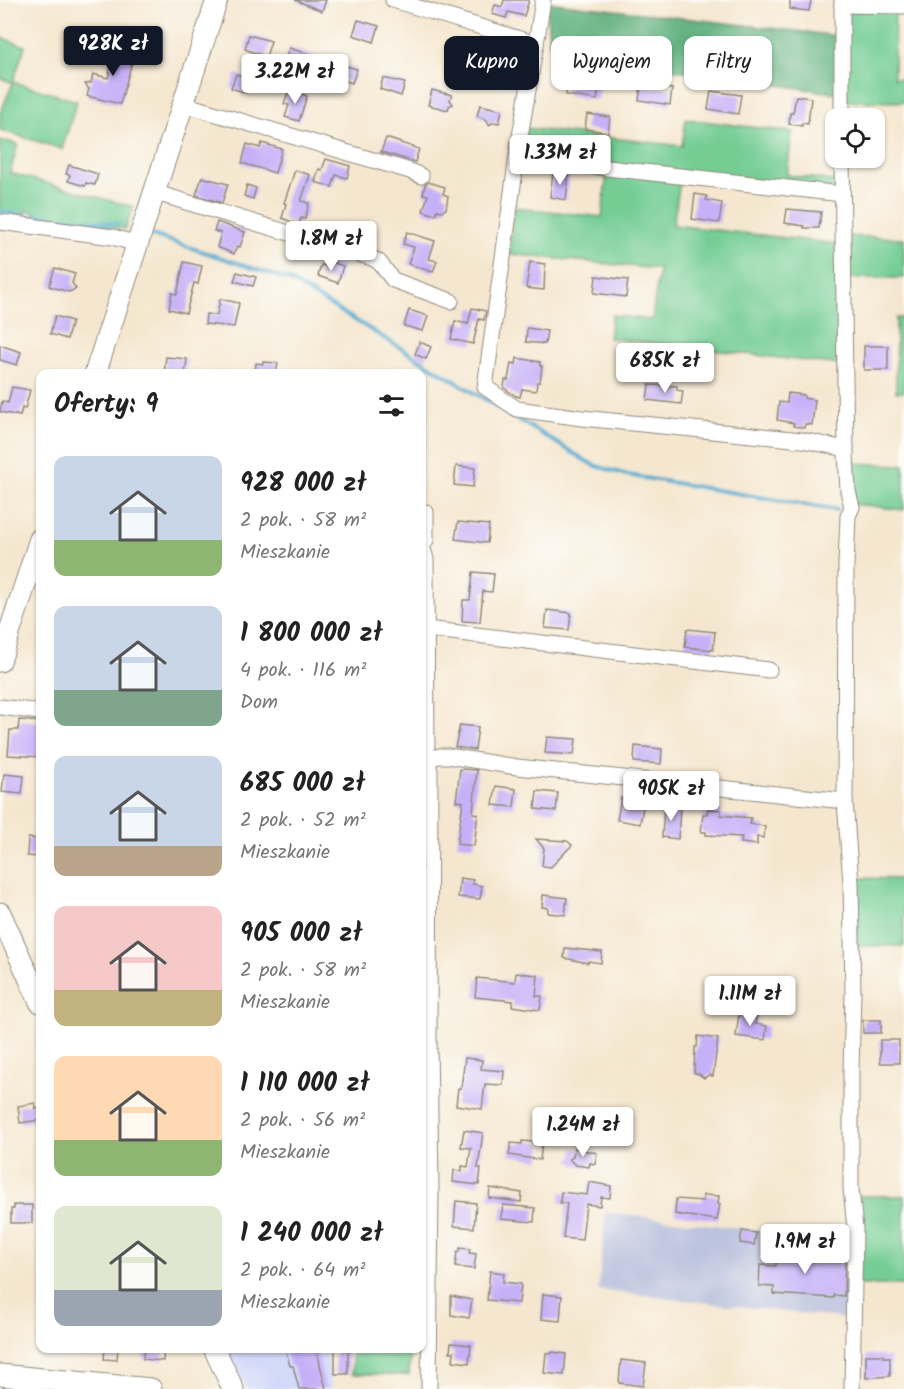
<!DOCTYPE html>
<html lang="pl">
<head>
<meta charset="utf-8">
<style>
	:root { --surface:#fff; --page:#f2f2f2; --text:#222; --muted:#767676; --accent:#111827 }
	body { margin:0; font-family:Kalam,sans-serif; background:var(--page); color:var(--text); height:100vh; display:flex; flex-direction:column; font-size:22px; white-space:nowrap }
	* { box-sizing:border-box; margin:0 }
	p { font-size:20px; color:var(--muted) }
	.icon { flex:none; width:33px; height:33px; fill:none; stroke:currentColor; stroke-width:2; stroke-linecap:round; stroke-linejoin:round }
	.map { position:relative; flex:1; overflow:hidden }
	.sheet { position:absolute; left:36px; top:369px; width:390px; height:984px; display:flex; flex-direction:column; background:var(--surface); border-radius:12px; box-shadow:0 2px 4px #0004 }
	.sheet>* { flex:none }
	.top-card { position:absolute; left:444px; top:36px; width:369px; height:54px; display:flex; gap:12px }
	.buttons { position:absolute; left:825px; top:108px; display:grid; gap:12px }
	.buttons a { display:grid; place-items:center; width:60px; height:60px; border-radius:12px; background:var(--surface); box-shadow:0 2px 4px #0004; font-size:30px }
	.price { position:absolute; translate:-50% -51px; padding:0 14px; border-radius:6px; background:#fff; color:#222; font-size:20px; line-height:39px; filter:drop-shadow(0 2px 3px #0008) }
	.price::after { content:''; position:absolute; left:50%; top:36px; width:18px; height:14px; margin-left:-9px; background:inherit; clip-path:polygon(0 0,100% 0,50% 100%) }
	.price.active { background:var(--accent); color:#fff }
	ul { padding:0; list-style:none }
	li { display:flex; align-items:center; gap:18px; height:150px; padding:0 18px }
	li span { display:grid; place-items:center; flex:none; width:168px; height:120px; border-radius:12px; color:#555 }
	li>.icon { margin-inline-start:auto }
	span .icon { width:72px; height:72px; fill:#fffc; stroke-width:1 }
	li b { font-size:26px }
	h2 { display:flex; justify-content:space-between; align-items:center; height:72px; padding:0 18px; font-size:26px }
	.pill { padding:0 21px; border-radius:12px; background:var(--surface); box-shadow:0 2px 4px #0004; font-size:21px; line-height:54px }
	.pill.active { background:var(--accent); color:#fff }
	.map>svg:first-child { display:block }
	.built { fill:#d2d9f9 }
	.industrial { fill:#bcc3de }
	.green { fill:#74cd94; stroke:#507c60; stroke-width:1.5 }
	.forest { fill:#5fb07e; stroke:#456e54; stroke-width:1.5 }
	.lines { fill:none; stroke-linecap:round; stroke-linejoin:round }
	.stream { stroke:#52a9cf; stroke-width:4 }
	.building { fill:#c6b0f8 }
	.street-casing { stroke:#90897d; stroke-width:17 }
	.secondary-casing { stroke:#90897d; stroke-width:23 }
	.street { stroke:#fff; stroke-width:15 }
	.secondary { stroke:#fff; stroke-width:21 }
</style>
</head>
<body>
<div class="map">
<svg width="904" height="1389" viewBox="0 0 904 1389">
	<rect width="100%" height="100%" fill="#fdfcf7"/>
	<filter id="ink" filterUnits="userSpaceOnUse"><feTurbulence type="fractalNoise" baseFrequency=".0167" numOctaves="2"/><feDisplacementMap in="SourceGraphic" scale="12" xChannelSelector="R" yChannelSelector="G"/><feConvolveMatrix kernelMatrix="1 2 1 2 8 2 1 2 1" color-interpolation-filters="sRGB"/></filter>
	<filter id="wash" filterUnits="userSpaceOnUse"><feTurbulence type="fractalNoise" baseFrequency=".008" numOctaves="4" result="noise"/><feDisplacementMap in="SourceGraphic" scale="24" xChannelSelector="R" yChannelSelector="G"/><feGaussianBlur stdDeviation="1.35" result="paint"/><feColorMatrix in="noise" values="0 0 0 0 0 0 0 0 0 0 0 0 0 0 0 0 0 1.4 0 .05"/><feComposite in="paint" operator="in"/></filter>
	<g filter="url(#wash)">
		<rect width="100%" height="100%" fill="#f5e7cf"/>
		<polygon class="built" points="224,1349 326,1349 332,1389 247,1389"/>
		<polygon class="industrial" points="606,1212 849,1241 848,1319 598,1290"/>
		<g class="green">
			<polygon points="895,10 894,78 904,79 904,102 845,101 848,11"/>
			<polygon points="0,37 25,46 13,82 77,101 62,149 0,130 0,114 13,83 0,78"/>
			<polygon points="686,119 792,132 787,175 839,182 838,190 533,155 525,150 526,128 682,146"/>
			<polygon points="0,140 18,144 10,173 134,207 125,229 36,218 35,212 25,211 24,217 0,212"/>
			<polygon points="607,172 680,182 673,225 838,244 840,365 609,338 612,315 652,320 659,269 509,254 514,207 602,217"/>
			<polygon points="845,236 904,238 904,278 847,278"/>
			<rect x="896" y="318" width="8" height="74"/>
			<polygon points="849,463 904,465 904,510 853,504"/>
			<polygon points="854,878 904,879 904,946 857,946"/>
			<polygon points="855,1196 904,1196 904,1285 858,1285"/>
			<polygon points="352,1349 410,1349 409,1375 352,1374"/>
		</g>
		<polygon class="forest" points="546,2 839,36 839,94 574,55 554,48 549,42"/>
		<g class="lines">
			<g class="stream">
				<polyline points="0,212 26,215"/>
				<polyline points="34,215 119,224"/>
				<polyline points="149,234 289,280 593,465 627,475 837,510"/>
			</g>
		</g>
		<g id="blocks">
			<g class="building">
				<polygon points="295,0 326,0 322,11"/>
				<polygon points="504,0 529,0 524,16 508,12 506,18 492,14 495,5 502,7"/>
				<polygon points="790,0 811,0 809,11 790,9"/>
				<polygon points="358,20 379,26 374,42 353,35"/>
				<polygon points="249,35 271,41 266,57 245,49"/>
				<polygon points="117,41 132,45 129,58 133,59 120,104 87,96 89,89 85,84 91,83 93,74 108,78"/>
				<polygon points="81,44 92,47 89,58 78,55"/>
				<polygon points="289,48 319,57 315,71 295,66 296,63 285,60"/>
				<polygon points="465,48 484,54 478,75 459,67"/>
				<polygon points="336,63 357,69 352,83 332,76"/>
				<polygon points="236,74 251,79 246,93 231,88"/>
				<polygon points="577,74 601,77 597,100 566,95 568,81 576,81"/>
				<polygon points="383,78 405,83 401,96 380,89"/>
				<polygon points="641,86 672,89 670,105 639,100"/>
				<polygon points="289,90 307,96 299,121 285,117 289,105 284,104"/>
				<polygon points="432,90 452,95 450,100 453,104 449,106 448,110 428,105"/>
				<polygon points="711,91 741,95 738,114 708,109"/>
				<polygon points="796,96 811,98 808,124 802,123 802,126 789,124 790,113 793,113"/>
				<polygon points="480,105 502,110 499,123 494,122 489,125 487,120 477,116"/>
				<polygon points="587,114 610,117 608,133 585,129"/>
				<polygon points="386,138 419,149 415,162 381,152"/>
				<polygon points="262,143 282,149 275,173 242,163 247,144 260,148"/>
				<polygon points="326,159 350,166 347,178 336,175 332,187 315,182 319,169 322,170"/>
				<polygon points="69,165 98,174 95,185 86,183 85,186 68,181 70,175 66,174"/>
				<polygon points="295,170 310,175 301,201 309,203 305,219 301,218 299,225 282,218 286,204 284,203"/>
				<polygon points="553,172 569,174 566,200 550,197"/>
				<polygon points="202,177 228,184 222,203 196,195"/>
				<polygon points="428,182 445,187 443,194 448,196 446,209 442,211 437,210 436,215 423,211 428,195 423,194 425,185"/>
				<polygon points="247,185 256,188 253,199 244,196"/>
				<polygon points="695,194 707,196 706,200 722,203 719,223 692,219"/>
				<polygon points="787,209 821,212 819,228 804,228 804,226 798,225 785,223"/>
				<polygon points="217,222 245,232 240,247 237,246 234,254 217,247 221,233 214,231"/>
				<polygon points="407,232 435,241 429,259 437,261 433,272 408,264 414,247 403,244"/>
				<polygon points="328,261 343,266 338,283 318,276 321,265 326,266"/>
				<polygon points="184,262 202,266 198,284 194,283 186,313 169,309 172,293 177,294"/>
				<polygon points="530,262 545,264 544,290 526,288"/>
				<polygon points="55,268 75,274 72,283 76,289 69,292 49,286"/>
				<polygon points="237,272 256,277 253,286 234,281"/>
				<polygon points="596,276 628,280 626,297 594,293"/>
				<polygon points="220,299 239,303 234,327 205,324 206,314 217,315"/>
				<polygon points="472,308 486,311 484,320 479,319 473,344 451,339 455,321 468,324"/>
				<polygon points="409,310 428,316 423,331 404,326"/>
				<polygon points="55,316 72,321 67,339 50,334"/>
				<polygon points="527,328 547,331 545,344 526,342"/>
				<polygon points="420,342 431,347 426,359 415,354"/>
				<polygon points="0,345 21,352 17,365 0,360"/>
				<rect x="864" y="346" width="24" height="24"/>
				<polygon points="166,357 187,359 185,374 164,374"/>
				<polygon points="517,358 540,362 540,366 542,366 540,382 537,382 536,391 522,389 520,397 516,396 504,388 505,380 508,380 511,363 516,364"/>
				<polygon points="263,362 278,363 276,374 255,374 256,363 263,364"/>
				<polygon points="649,385 677,386 677,390 683,391 681,404 647,400"/>
				<polygon points="12,387 30,390 25,409 22,408 20,416 0,412 2,401 8,403"/>
				<polygon points="788,393 804,395 804,398 815,400 812,425 805,424 804,428 793,426 794,423 777,420 779,402 787,403"/>
				<polygon points="456,466 475,468 473,487 454,485"/>
				<polygon points="458,522 489,525 487,543 455,539"/>
				<polygon points="473,572 494,574 492,592 483,591 480,622 462,621 463,600 470,600"/>
				<polygon points="547,610 571,613 569,630 545,628"/>
				<polygon points="687,629 715,632 713,650 685,647"/>
				<polygon points="19,720 40,722 40,757 8,755 10,730 18,730"/>
				<polygon points="460,725 478,727 475,750 455,747"/>
				<polygon points="547,737 576,739 574,755 545,753"/>
				<polygon points="635,746 662,749 661,764 634,762"/>
				<polygon points="460,769 477,770 473,813 478,814 474,846 457,844 463,802 456,801"/>
				<polygon points="4,774 24,776 22,794 2,792"/>
				<polygon points="496,786 516,789 514,807 493,805"/>
				<polygon points="537,791 558,793 556,811 535,809"/>
				<polygon points="621,798 644,802 640,824 617,820"/>
				<polygon points="664,806 680,807 678,839 662,837"/>
				<polygon points="708,809 721,810 721,815 751,818 750,824 765,826 764,838 757,837 757,845 741,843 742,837 706,835 706,832 701,832 703,814 707,814"/>
				<polygon points="28,838 40,839 40,857 27,856"/>
				<polygon points="536,839 567,841 572,845 551,867 542,866 544,848"/>
				<polygon points="460,878 473,880 473,884 482,886 480,899 458,897"/>
				<polygon points="543,895 567,898 565,915 548,913 548,908 542,907"/>
				<polygon points="565,948 602,952 601,963 588,961 588,963 564,958"/>
				<polygon points="516,973 538,975 536,996 542,996 540,1010 512,1006 513,1001 475,997 477,978 515,982"/>
				<polygon points="739,1013 757,1015 755,1024 767,1026 765,1040 736,1036"/>
				<rect x="863" y="1020" width="18" height="13"/>
				<polygon points="698,1036 718,1039 713,1076 709,1075 704,1078 699,1074 694,1073 695,1047 697,1047"/>
				<rect x="880" y="1040" width="19" height="23"/>
				<polygon points="465,1058 482,1060 481,1069 504,1071 503,1085 485,1084 482,1109 456,1105 458,1088 461,1088"/>
				<polygon points="35,1103 36,1109 40,1108 40,1120 20,1123 18,1106"/>
				<polygon points="464,1130 483,1133 478,1168 481,1168 479,1185 453,1182 454,1170 462,1171 462,1166 468,1167 471,1148 461,1147"/>
				<polygon points="522,1141 542,1143 540,1160 509,1155 511,1143 522,1144"/>
				<polygon points="574,1148 597,1153 595,1164 590,1163 589,1167 575,1165 569,1159 573,1157"/>
				<polygon points="589,1182 611,1186 610,1198 601,1197 600,1206 586,1204 582,1240 563,1238 567,1203 560,1203 561,1192 587,1195"/>
				<polygon points="490,1188 522,1193 521,1202 489,1198"/>
				<polygon points="703,1195 719,1196 718,1204 720,1204 717,1220 675,1214 676,1199 703,1201"/>
				<polygon points="456,1201 476,1203 474,1228 454,1226"/>
				<polygon points="14,1205 32,1205 32,1223 11,1223 11,1209 14,1209"/>
				<polygon points="503,1205 535,1208 534,1222 501,1219"/>
				<polygon points="742,1231 756,1233 754,1245 740,1243"/>
				<polygon points="460,1248 470,1249 469,1253 476,1254 474,1269 455,1267 457,1252 459,1252"/>
				<polygon points="776,1251 845,1255 844,1296 834,1295 834,1298 774,1294 774,1287 759,1286 760,1265 776,1266"/>
				<polygon points="490,1271 504,1273 503,1282 521,1284 519,1303 487,1300"/>
				<polygon points="543,1294 562,1296 560,1321 541,1319"/>
				<polygon points="451,1296 472,1300 469,1318 451,1315"/>
				<polygon points="451,1343 471,1345 469,1363 453,1361 454,1352 450,1352"/>
				<polygon points="105,1348 118,1348 117,1360 104,1359"/>
				<polygon points="144,1348 164,1348 163,1361 143,1359"/>
				<polygon points="285,1348 316,1348 326,1389 299,1389 293,1366 290,1366"/>
				<rect x="335" y="1348" width="13" height="26"/>
				<polygon points="552,1352 566,1354 564,1375 544,1373 546,1353 551,1354"/>
				<polygon points="866,1355 883,1355 883,1357 890,1357 890,1376 866,1378"/>
				<polygon points="621,1360 646,1363 643,1386 619,1383"/>
			</g>
		</g>
	</g>
	<g filter="url(#ink)">
		<use href="#blocks" fill-opacity="0" stroke="#90897d" stroke-width="1.5"/>
		<g class="lines">
			<defs>
				<g id="street">
					<polyline points="393,0 536,44 543,0"/>
					<polyline points="842,0 842,118"/>
					<polyline points="842,5 904,6"/>
					<polyline points="536,44 519,142 485,387 517,409 582,418 802,440 846,449"/>
					<polyline points="183,104 410,171 421,176"/>
					<polyline points="517,158 842,194"/>
					<polyline points="842,158 846,455 848,491 852,507 848,516 846,565 845,801 851,883 853,993 851,1071 851,1188 855,1229 852,1389"/>
					<polyline points="153,192 372,258 379,262 393,280 451,301"/>
					<polyline points="0,222 113,237 137,244"/>
					<polyline points="422,546 426,559 427,760 439,756 448,756 517,767 845,801"/>
					<polyline points="422,546 426,540 426,512"/>
					<polyline points="426,629 769,670"/>
					<polyline points="0,707 40,712"/>
					<polyline points="422,756 427,760 430,771 429,1037 431,1188 429,1389"/>
				</g>
				<g id="secondary">
					<polyline points="95,374 217,0"/>
					<polyline points="0,661 40,539"/>
					<polyline points="0,913 40,1002"/>
					<polyline points="214,1348 233,1389"/>
					<polyline points="0,1375 151,1389"/>
				</g>
			</defs>
			<use href="#street" class="street-casing"/>
			<use href="#secondary" class="secondary-casing"/>
			<use href="#street" class="street"/>
			<use href="#secondary" class="secondary"/>
		</g>
	</g>
</svg>
<div class="buttons">
<a><svg class="icon" aria-label="locate" viewBox="0 0 24 24"><circle cx="12" cy="12" r="6"/><path d="M12 2v4M12 18v4M2 12h4M18 12h4"/></svg></a>
</div>
<b class="price active" style="left:113px;top:77px">928K zł</b>
<b class="price" style="left:295px;top:105px">3.22M zł</b>
<b class="price" style="left:560px;top:186px">1.33M zł</b>
<b class="price" style="left:331px;top:272px">1.8M zł</b>
<b class="price" style="left:665px;top:394px">685K zł</b>
<b class="price" style="left:671px;top:822px">905K zł</b>
<b class="price" style="left:750px;top:1027px">1.11M zł</b>
<b class="price" style="left:583px;top:1158px">1.24M zł</b>
<b class="price" style="left:805px;top:1275px">1.9M zł</b>
<div class="top-card">
<a class="pill active">Kupno</a>
<a class="pill">Wynajem</a>
<a class="pill">Filtry</a>
</div>
<section class="sheet">
<h2>Oferty: 9<svg class="icon" aria-label="filters" viewBox="0 0 24 24"><path d="M4 7h16M4 17h16"/><circle cx="9" cy="7" r="2"/><circle cx="15" cy="17" r="2"/></svg></h2>
<ul>
<li><span style="background:linear-gradient(#c9d6e8 70%,#8fb573 0)"><svg class="icon" aria-label="home" viewBox="0 0 24 24"><path d="M3 11l9-7 9 7M6 9v11h12V9"/></svg></span><div><b>928 000 zł</b><p>2 pok. · 58 m²</p><p>Mieszkanie</p></div></li>
<li><span style="background:linear-gradient(#c9d6e8 70%,#7fa58c 0)"><svg class="icon" aria-label="home" viewBox="0 0 24 24"><path d="M3 11l9-7 9 7M6 9v11h12V9"/></svg></span><div><b>1 800 000 zł</b><p>4 pok. · 116 m²</p><p>Dom</p></div></li>
<li><span style="background:linear-gradient(#c9d6e8 75%,#b9a48a 0)"><svg class="icon" aria-label="home" viewBox="0 0 24 24"><path d="M3 11l9-7 9 7M6 9v11h12V9"/></svg></span><div><b>685 000 zł</b><p>2 pok. · 52 m²</p><p>Mieszkanie</p></div></li>
<li><span style="background:linear-gradient(#f6c9c9 70%,#c2b280 0)"><svg class="icon" aria-label="home" viewBox="0 0 24 24"><path d="M3 11l9-7 9 7M6 9v11h12V9"/></svg></span><div><b>905 000 zł</b><p>2 pok. · 58 m²</p><p>Mieszkanie</p></div></li>
<li><span style="background:linear-gradient(#ffd9b3 70%,#8fb573 0)"><svg class="icon" aria-label="home" viewBox="0 0 24 24"><path d="M3 11l9-7 9 7M6 9v11h12V9"/></svg></span><div><b>1 110 000 zł</b><p>2 pok. · 56 m²</p><p>Mieszkanie</p></div></li>
<li><span style="background:linear-gradient(#dfe7d0 70%,#9aa5b1 0)"><svg class="icon" aria-label="home" viewBox="0 0 24 24"><path d="M3 11l9-7 9 7M6 9v11h12V9"/></svg></span><div><b>1 240 000 zł</b><p>2 pok. · 64 m²</p><p>Mieszkanie</p></div></li>
</ul>
</section>
</div>
</body>
</html>
